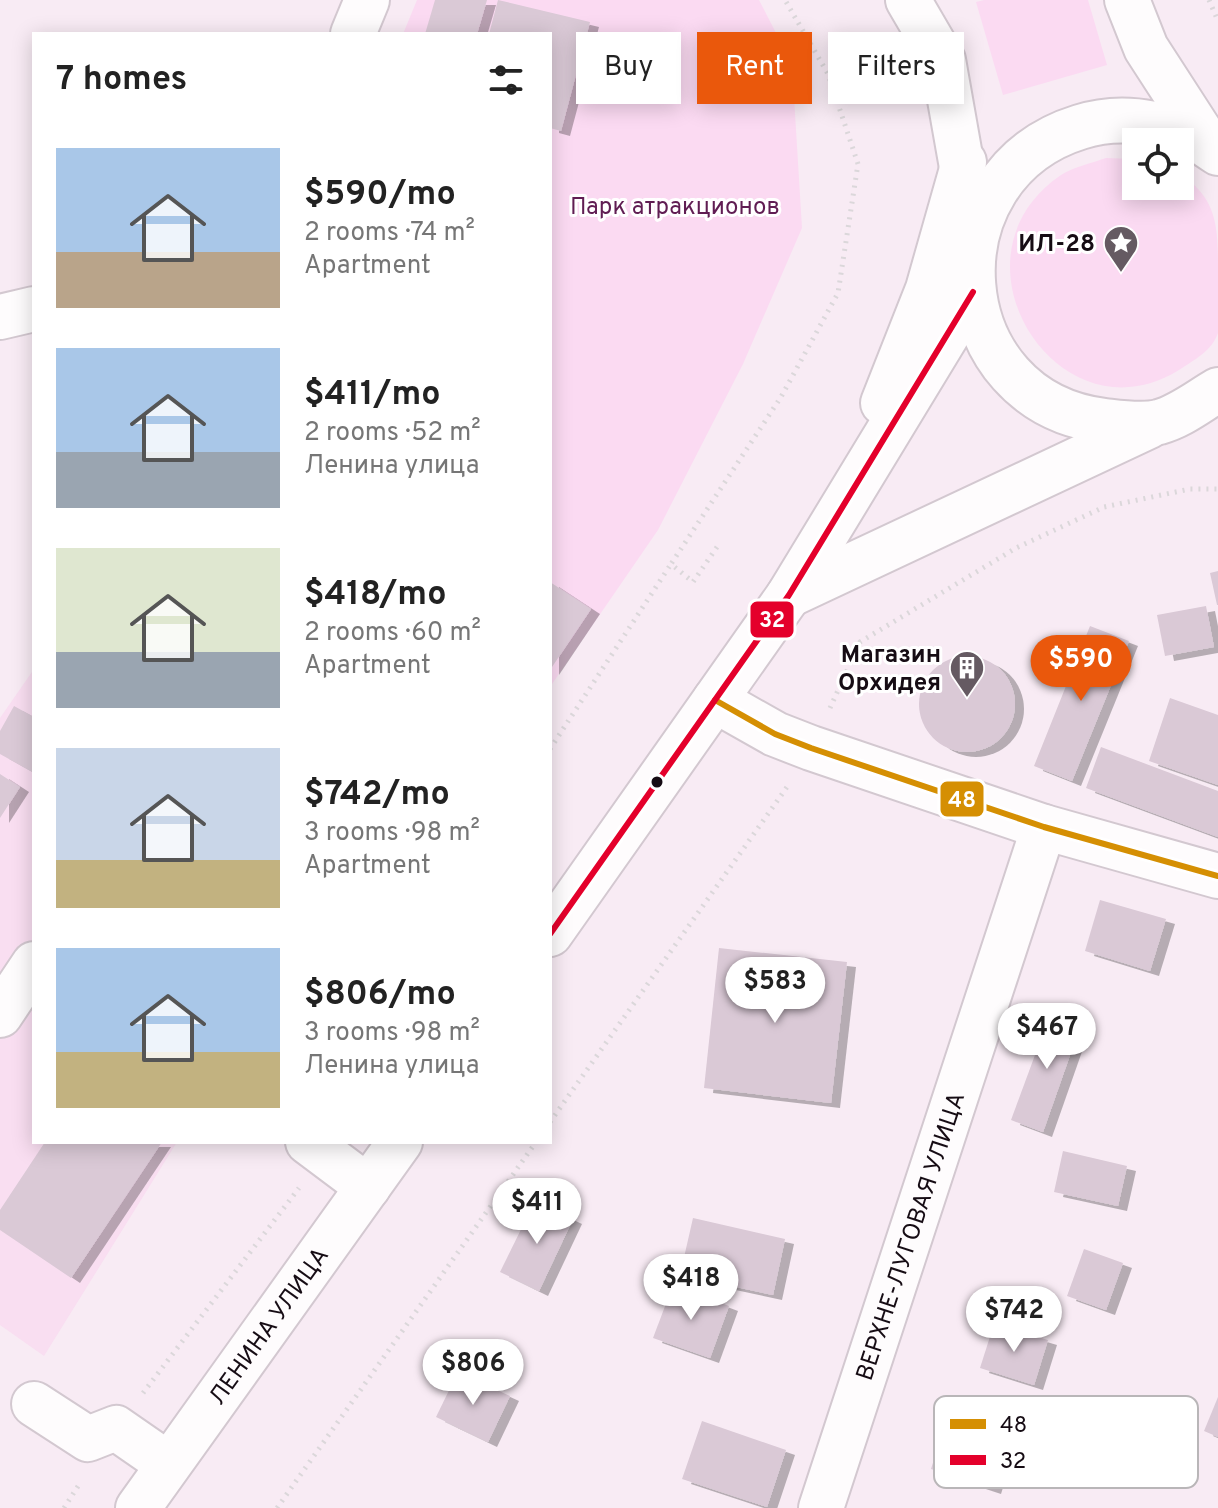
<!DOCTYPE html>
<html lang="en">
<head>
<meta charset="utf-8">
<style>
	:root { --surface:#fff; --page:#f2f2f2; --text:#222; --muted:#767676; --accent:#ea580c }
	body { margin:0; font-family:Overpass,sans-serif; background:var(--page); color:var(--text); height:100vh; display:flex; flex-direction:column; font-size:30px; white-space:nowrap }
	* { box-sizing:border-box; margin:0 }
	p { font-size:26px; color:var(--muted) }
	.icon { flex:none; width:44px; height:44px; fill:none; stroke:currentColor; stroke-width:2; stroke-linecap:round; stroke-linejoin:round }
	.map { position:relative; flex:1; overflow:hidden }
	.side { position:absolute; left:32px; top:32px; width:520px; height:1112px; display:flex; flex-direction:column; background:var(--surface); border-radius:0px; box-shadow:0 4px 20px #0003 }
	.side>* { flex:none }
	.hud { position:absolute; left:576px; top:32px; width:522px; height:72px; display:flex; gap:16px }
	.fabs { position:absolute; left:1122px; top:128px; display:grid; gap:16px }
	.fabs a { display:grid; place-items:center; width:72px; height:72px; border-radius:0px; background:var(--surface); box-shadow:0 4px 20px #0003; font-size:40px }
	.price { position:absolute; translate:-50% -68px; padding:0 18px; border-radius:28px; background:#fff; color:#222; font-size:26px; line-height:52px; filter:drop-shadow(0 2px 4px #0008) }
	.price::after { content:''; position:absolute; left:50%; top:48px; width:24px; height:18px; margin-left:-12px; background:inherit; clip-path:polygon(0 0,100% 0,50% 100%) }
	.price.on { background:var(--accent); color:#fff }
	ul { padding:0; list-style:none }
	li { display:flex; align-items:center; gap:24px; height:200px; padding:0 24px }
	li span { display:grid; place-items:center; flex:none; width:224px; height:160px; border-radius:0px; color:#555 }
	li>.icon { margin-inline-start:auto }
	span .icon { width:96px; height:96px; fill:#fffc; stroke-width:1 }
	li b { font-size:34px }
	h2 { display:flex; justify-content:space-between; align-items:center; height:96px; padding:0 24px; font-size:34px }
	.pill { padding:0 28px; border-radius:0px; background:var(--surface); box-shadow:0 4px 20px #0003; font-size:28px; line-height:72px }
	.pill.on { background:var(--accent); color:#fff }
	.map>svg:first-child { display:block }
	.built { fill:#f9def1 }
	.green { fill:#fbdaf2 }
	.building { fill:#dac9d6; filter:url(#shadow) }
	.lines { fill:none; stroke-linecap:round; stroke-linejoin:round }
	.minor-casing { stroke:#d3c8d0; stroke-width:48 }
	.major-casing { stroke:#d3c8d0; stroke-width:48 }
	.path { stroke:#dbd7da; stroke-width:5; stroke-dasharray:2 6; stroke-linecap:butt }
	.minor { stroke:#fefcfd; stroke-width:44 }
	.major { stroke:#fefcfd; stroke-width:44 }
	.bus-1-casing { stroke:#fff; stroke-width:12 }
	.bus-2-casing { stroke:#fff; stroke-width:12 }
	.bus-1 { stroke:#d58f03; stroke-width:6 }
	.bus-2 { stroke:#e4002b; stroke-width:6 }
	.bus-dot { fill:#160c14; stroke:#fff; stroke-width:3 }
	.labels { text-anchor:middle; stroke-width:6; stroke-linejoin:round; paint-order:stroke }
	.park-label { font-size:24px; fill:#601d53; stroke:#fff }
	.poi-label { font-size:24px; font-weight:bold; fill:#160c14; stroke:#fff; text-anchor:end }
	.street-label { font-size:24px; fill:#160c14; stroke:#fff }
	.key { fill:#fff; stroke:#b9b6b8; stroke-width:2 }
	.key-label { font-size:22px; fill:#160c14 }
	.line-badge { stroke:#fff; stroke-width:3 }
	.badge-label { font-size:22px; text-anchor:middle; font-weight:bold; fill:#fff }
</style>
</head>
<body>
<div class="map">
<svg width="1218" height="1508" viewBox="0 0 1218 1508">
	<defs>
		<filter id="shadow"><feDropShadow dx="9" dy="5" stdDeviation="0" flood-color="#0004"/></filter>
	</defs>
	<rect width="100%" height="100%" fill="#f8ebf4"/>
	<polygon class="built" points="34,669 34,1142 177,1142 44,1356 0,1325 0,718"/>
	<g class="green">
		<polygon points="417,0 759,0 792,64 802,228 743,364 658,530 550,687 550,34 403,34"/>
		<polygon points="984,0 1088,0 1107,65 1003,95 976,2"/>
		<path d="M 1106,158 L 1136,159 L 1136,186 L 1180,186 L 1180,174 C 1218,199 1218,227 1218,272 C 1218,290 1218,316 1218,333 C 1212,351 1194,360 1179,370 C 1059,445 939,258 1061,175 C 1073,167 1092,163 1106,158 Z"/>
	</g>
	<g class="building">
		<polygon points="435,0 487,0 477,34 425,34"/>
		<polygon points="498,0 590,22 561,131 550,128 550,34 489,34"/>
		<polygon points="1218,571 1218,605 1217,605 1210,573"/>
		<polygon points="550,582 591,609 550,670"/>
		<polygon points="1206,606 1214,647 1165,656 1157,615"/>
		<polygon points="1090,626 1129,641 1072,781 1034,766"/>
		<circle cx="967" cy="704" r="48"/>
		<polygon points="1170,698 1218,715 1218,785 1149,761"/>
		<polygon points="14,706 34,717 34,773 0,754 0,731"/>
		<polygon points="1101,747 1218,791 1218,837 1086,788"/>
		<polygon points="0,774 20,787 0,818"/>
		<polygon points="1100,900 1166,919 1150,971 1085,951"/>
		<polygon points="719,948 847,962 831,1103 704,1088"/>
		<polygon points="1052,1009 1082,1021 1043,1132 1011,1120"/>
		<polygon points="45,1142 162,1142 71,1278 0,1230 0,1210"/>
		<polygon points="1063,1151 1127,1166 1118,1206 1054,1192"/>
		<polygon points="535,1201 573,1219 539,1291 500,1272"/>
		<polygon points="693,1218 785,1239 773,1295 680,1275"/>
		<polygon points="1084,1249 1123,1263 1106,1310 1067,1296"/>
		<polygon points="673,1285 729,1306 710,1358 653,1338"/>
		<polygon points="994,1324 1048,1340 1034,1385 980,1368"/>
		<polygon points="458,1372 510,1396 488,1442 436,1417"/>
		<polygon points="1218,1397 1218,1437 1204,1431"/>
		<polygon points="953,1399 1014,1418 992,1489 931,1469"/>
		<polygon points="702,1421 786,1450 767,1507 682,1479"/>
	</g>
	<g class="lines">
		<defs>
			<g id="minor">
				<polyline points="353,34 367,0"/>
				<polyline points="0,317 34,309"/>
				<polyline points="715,700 775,734 811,748 1044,827 1218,876"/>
				<polyline points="0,1015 34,964"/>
				<polyline points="308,1142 368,1187"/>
				<polyline points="34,1404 88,1439 116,1428 168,1464"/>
				<path id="s1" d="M 821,1508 L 1044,827"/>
			</g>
			<g id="major">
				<polyline points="908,0 943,60 966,190"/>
				<polyline points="1127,0 1146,48 1210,147"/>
				<path d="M 1218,153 C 1179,124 1127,112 1080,127 C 925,175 942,402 1105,421 C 1122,423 1142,426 1159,422 C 1181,416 1199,401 1218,390"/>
				<polyline points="883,403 928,289 964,162"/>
				<polyline points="789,595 1149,426"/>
				<polyline points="550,934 789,595 973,292"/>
				<path id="s2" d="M 138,1508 L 400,1142"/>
			</g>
		</defs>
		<use href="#minor" class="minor-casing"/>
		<use href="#major" class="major-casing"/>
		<g class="path">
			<polyline points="1209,0 1218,21"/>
			<polyline points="717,547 693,582 671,564 781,397 838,293 858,164 828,74 785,0"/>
			<polyline points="830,708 860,642 1016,548 1104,507 1190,489 1218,489"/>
			<polyline points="550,749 671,564"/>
			<polyline points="550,1122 787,787"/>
			<polyline points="143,1393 299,1188"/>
			<polyline points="64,1508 80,1483"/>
			<polyline points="277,1508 536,1142"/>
		</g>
		<use href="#minor" class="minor"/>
		<use href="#major" class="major"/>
		<defs>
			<polyline id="bus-1" points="715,700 775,734 811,748 1044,827 1218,876"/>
			<polyline id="bus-2" points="550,934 789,595 973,292"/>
		</defs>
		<use href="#bus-1" class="bus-1-casing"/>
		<use href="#bus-2" class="bus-2-casing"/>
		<use href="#bus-1" class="bus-1"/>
		<use href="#bus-2" class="bus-2"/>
	</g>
	<defs>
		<symbol id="sight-pin" viewBox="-11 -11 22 30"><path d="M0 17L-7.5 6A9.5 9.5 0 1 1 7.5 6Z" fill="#655a62" stroke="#fff"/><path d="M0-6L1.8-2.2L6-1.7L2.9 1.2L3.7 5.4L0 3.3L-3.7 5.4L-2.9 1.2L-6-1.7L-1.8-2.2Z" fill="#fff"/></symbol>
		<symbol id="building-pin" viewBox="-11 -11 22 30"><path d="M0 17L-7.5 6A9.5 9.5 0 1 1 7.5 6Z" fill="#655a62" stroke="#fff"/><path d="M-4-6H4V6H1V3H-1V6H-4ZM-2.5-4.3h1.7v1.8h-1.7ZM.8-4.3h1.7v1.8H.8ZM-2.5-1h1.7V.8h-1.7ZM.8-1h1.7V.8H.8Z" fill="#fff"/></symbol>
	</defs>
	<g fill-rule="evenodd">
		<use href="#sight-pin" x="1101" y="223" width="40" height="54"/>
		<use href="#building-pin" x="947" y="648" width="40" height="54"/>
	</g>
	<circle class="bus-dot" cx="657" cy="782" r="7"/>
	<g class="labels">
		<g class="park-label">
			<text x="675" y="214">Парк атракционов</text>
		</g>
		<g class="poi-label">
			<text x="1095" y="251">ИЛ-28</text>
			<text x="941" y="662">Магазин<tspan x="941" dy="28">Орхидея</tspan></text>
		</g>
		<g class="street-label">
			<text dy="8" stroke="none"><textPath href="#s1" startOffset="286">ВЕРХНЕ-ЛУГОВАЯ УЛИЦА</textPath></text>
			<text dy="8" stroke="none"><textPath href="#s2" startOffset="224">ЛЕНИНА УЛИЦА</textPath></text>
		</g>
	</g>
	<rect x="934" y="1396" width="264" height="92" rx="12" class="key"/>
	<rect x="950" y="1419" width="36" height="10" fill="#d58f03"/>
	<rect x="950" y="1455" width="36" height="10" fill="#e4002b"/>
	<g class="key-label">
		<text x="1000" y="1432">48</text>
		<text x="1000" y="1468">32</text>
	</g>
	<g class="line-badge">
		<rect x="749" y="600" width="46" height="39" rx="8" fill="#e4002b"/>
		<rect x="939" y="780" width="46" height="38" rx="8" fill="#d58f03"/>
	</g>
	<g class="badge-label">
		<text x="772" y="627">32</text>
		<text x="962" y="807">48</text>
	</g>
</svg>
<div class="fabs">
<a><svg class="icon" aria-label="locate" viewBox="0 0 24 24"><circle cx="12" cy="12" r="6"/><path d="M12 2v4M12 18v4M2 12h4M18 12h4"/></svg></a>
</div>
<b class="price on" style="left:1081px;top:703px">$590</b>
<b class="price" style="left:775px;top:1025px">$583</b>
<b class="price" style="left:1047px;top:1071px">$467</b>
<b class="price" style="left:537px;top:1246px">$411</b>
<b class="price" style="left:691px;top:1322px">$418</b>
<b class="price" style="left:1014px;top:1354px">$742</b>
<b class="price" style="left:473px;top:1407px">$806</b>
<div class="hud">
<a class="pill">Buy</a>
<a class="pill on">Rent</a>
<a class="pill">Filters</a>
</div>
<section class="side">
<h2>7 homes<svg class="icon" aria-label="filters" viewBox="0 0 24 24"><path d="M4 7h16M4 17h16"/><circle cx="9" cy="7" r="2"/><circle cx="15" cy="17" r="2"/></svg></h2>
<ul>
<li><span style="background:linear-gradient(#a9c7e8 65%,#b9a48a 0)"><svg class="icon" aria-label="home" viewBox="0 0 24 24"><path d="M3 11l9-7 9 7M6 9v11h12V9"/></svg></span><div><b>$590/mo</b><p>2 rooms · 74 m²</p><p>Apartment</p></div></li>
<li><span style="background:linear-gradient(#a9c7e8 65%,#9aa5b1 0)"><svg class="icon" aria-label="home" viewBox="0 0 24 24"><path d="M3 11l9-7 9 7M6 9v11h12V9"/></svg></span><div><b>$411/mo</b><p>2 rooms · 52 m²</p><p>Ленина улица</p></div></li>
<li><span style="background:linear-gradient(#dfe7d0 65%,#9aa5b1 0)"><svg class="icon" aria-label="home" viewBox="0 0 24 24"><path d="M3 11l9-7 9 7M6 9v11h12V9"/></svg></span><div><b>$418/mo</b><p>2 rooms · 60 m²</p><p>Apartment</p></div></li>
<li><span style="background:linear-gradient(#c9d6e8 70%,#c2b280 0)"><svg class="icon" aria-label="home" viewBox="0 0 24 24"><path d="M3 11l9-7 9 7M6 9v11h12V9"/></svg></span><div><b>$742/mo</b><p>3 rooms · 98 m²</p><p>Apartment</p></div></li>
<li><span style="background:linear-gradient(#a9c7e8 65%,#c2b280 0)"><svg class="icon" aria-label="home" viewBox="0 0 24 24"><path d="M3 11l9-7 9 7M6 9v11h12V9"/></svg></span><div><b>$806/mo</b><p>3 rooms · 98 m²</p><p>Ленина улица</p></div></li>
</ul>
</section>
</div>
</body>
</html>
